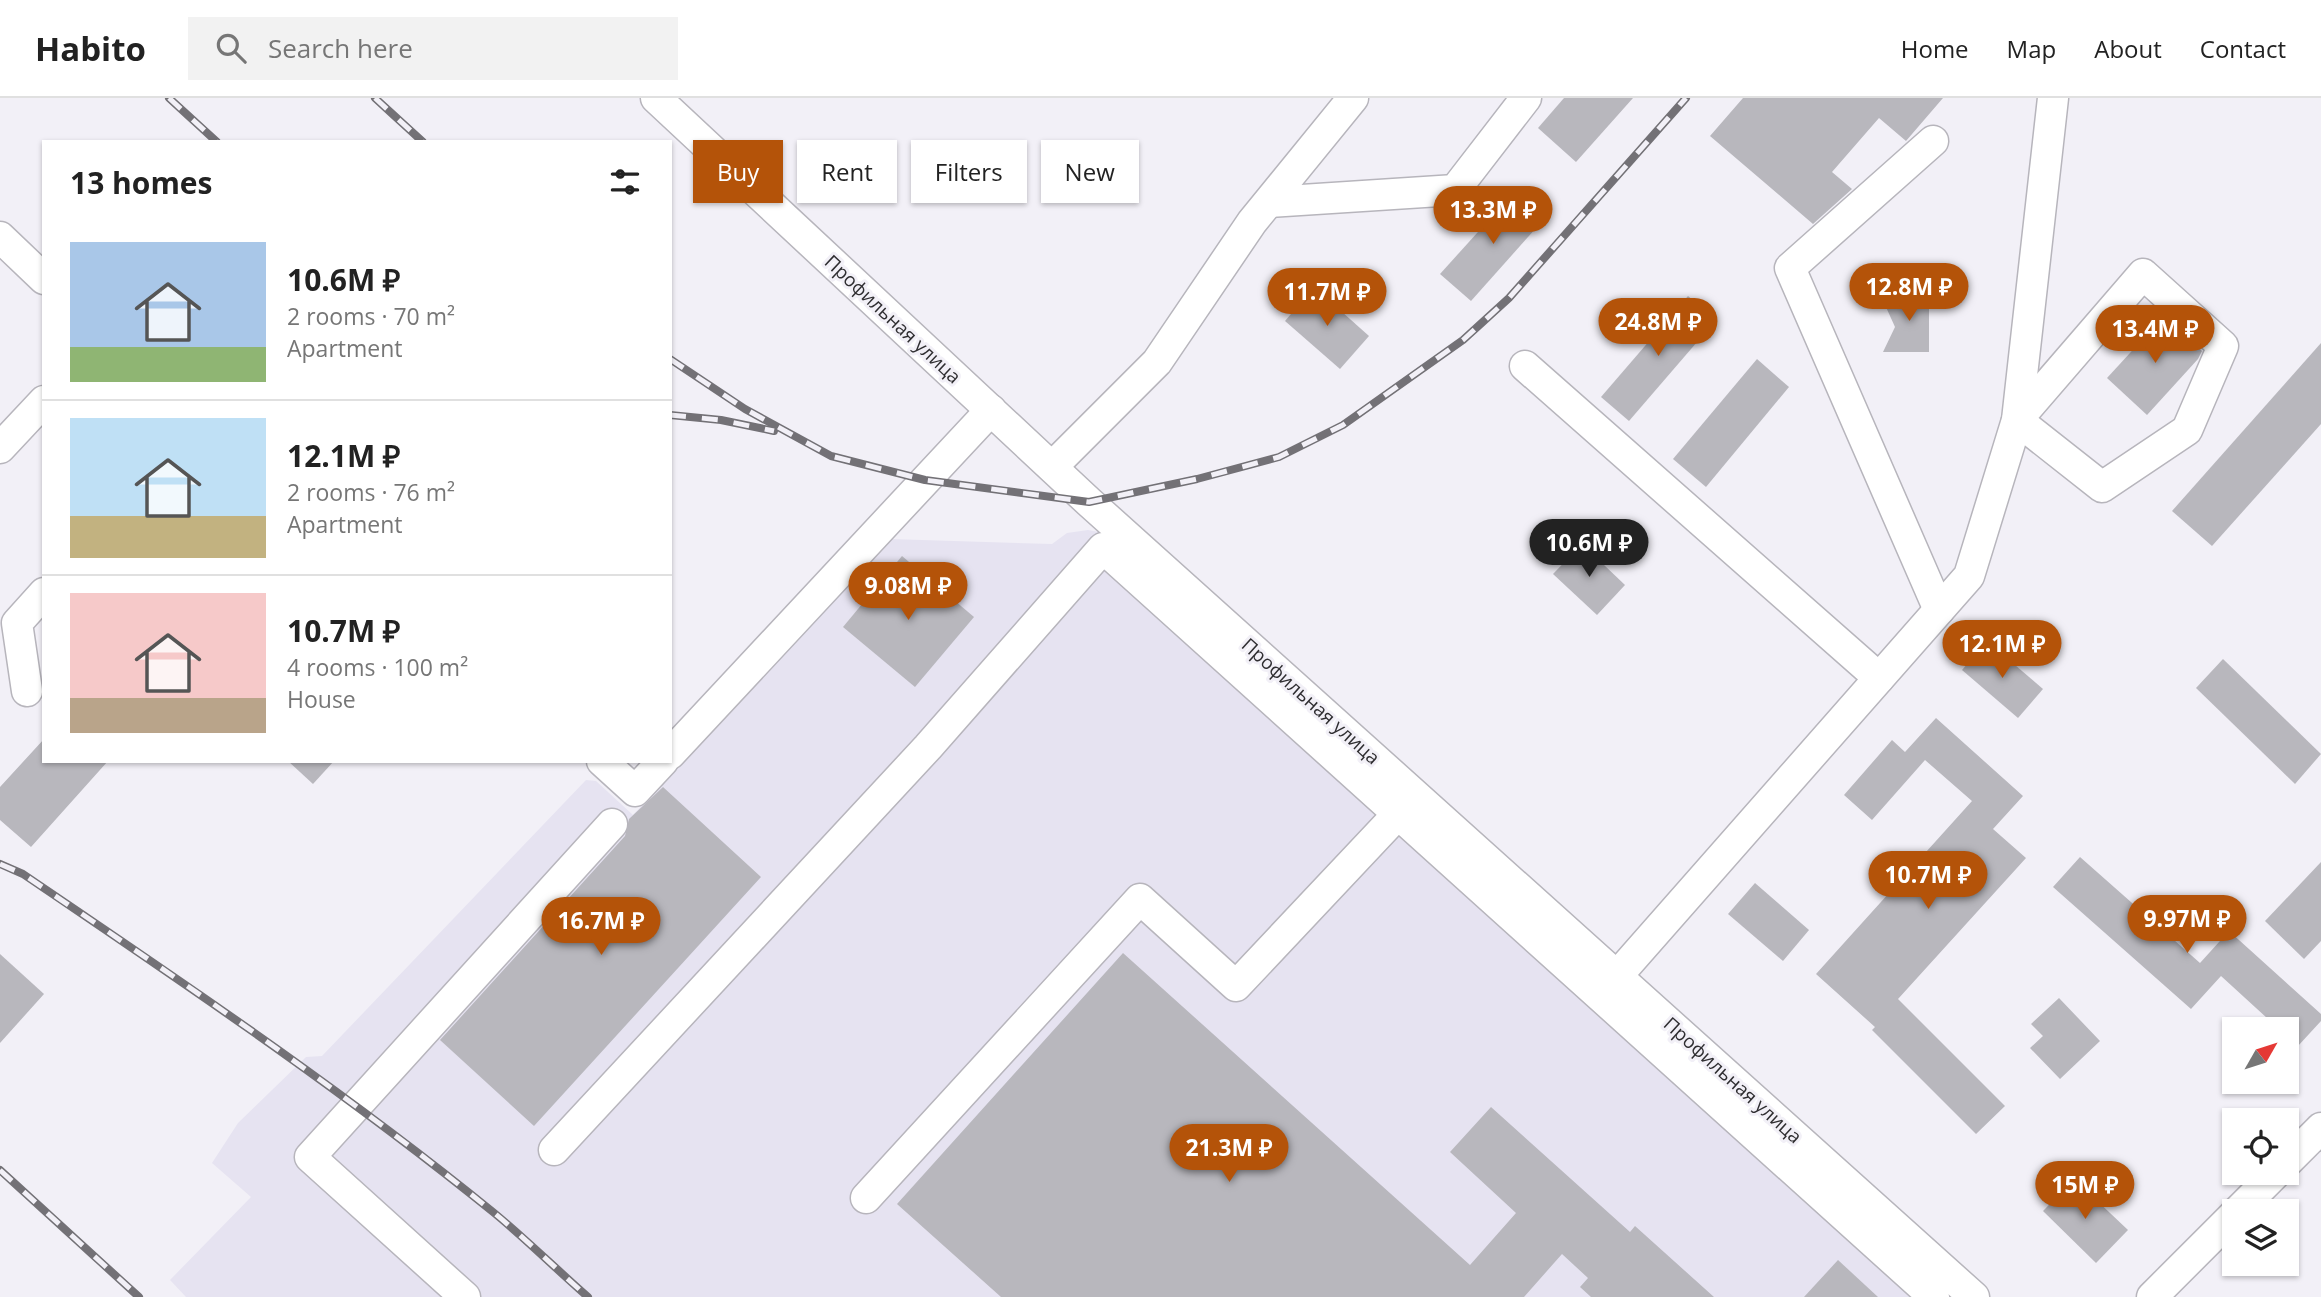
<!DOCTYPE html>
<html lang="en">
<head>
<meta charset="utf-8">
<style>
	:root { --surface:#fff; --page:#f2f2f2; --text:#222; --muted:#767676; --line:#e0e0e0; --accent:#b45309 }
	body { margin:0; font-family:"Open Sans",sans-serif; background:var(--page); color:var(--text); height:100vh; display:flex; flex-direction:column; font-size:26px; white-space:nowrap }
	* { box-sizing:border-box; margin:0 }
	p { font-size:23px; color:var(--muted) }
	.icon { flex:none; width:38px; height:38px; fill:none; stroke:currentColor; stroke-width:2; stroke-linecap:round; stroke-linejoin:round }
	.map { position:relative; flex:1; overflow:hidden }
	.sheet { position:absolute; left:42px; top:42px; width:630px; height:623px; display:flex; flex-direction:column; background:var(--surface); border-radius:0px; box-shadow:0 2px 5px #0004 }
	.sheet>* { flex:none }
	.top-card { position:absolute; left:693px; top:42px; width:665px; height:63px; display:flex; gap:14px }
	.needle { width:46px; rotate:51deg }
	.tools { position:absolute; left:2222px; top:919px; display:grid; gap:14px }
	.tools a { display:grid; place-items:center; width:77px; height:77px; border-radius:0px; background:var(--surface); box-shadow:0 2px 5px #0004; font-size:35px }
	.price { position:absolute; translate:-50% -60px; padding:0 16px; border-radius:24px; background:var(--accent); color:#fff; font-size:23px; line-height:46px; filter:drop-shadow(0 2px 4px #0008) }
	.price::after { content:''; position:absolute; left:50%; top:42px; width:21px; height:16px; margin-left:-10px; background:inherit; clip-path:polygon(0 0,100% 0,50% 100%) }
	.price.on { background:#222; color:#fff }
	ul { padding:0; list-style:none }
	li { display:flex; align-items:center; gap:21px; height:175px; padding:0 28px }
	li+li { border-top:2px solid var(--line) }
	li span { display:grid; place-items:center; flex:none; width:196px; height:140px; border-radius:0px; color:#555 }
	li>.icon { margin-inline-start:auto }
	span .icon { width:84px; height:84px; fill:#fffc; stroke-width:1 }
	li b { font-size:30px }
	h2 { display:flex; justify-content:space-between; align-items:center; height:84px; padding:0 28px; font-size:30px }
	.pill { padding:0 24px; border-radius:0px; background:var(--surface); box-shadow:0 2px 5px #0004; font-size:24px; line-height:63px }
	.pill.on { background:var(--accent); color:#fff }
	header { display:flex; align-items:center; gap:42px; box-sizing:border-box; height:98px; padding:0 35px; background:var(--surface); border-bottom:2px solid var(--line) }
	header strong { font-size:33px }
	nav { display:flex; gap:38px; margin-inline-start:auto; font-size:24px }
	.search { width:490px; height:63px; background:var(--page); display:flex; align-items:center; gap:18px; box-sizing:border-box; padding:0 24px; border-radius:0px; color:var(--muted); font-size:26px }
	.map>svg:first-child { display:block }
	.built { fill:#e6e3f1 }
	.building { fill:#b8b7bd }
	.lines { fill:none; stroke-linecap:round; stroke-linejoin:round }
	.minor-casing { stroke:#b7b5bc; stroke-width:33 }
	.minor { stroke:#fff; stroke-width:30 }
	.rail-casing { stroke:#737176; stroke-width:8 }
	.rail { stroke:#f2f0f7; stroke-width:5; stroke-dasharray:16; stroke-linecap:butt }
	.labels { text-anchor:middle; stroke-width:6; stroke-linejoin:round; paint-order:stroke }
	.street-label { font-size:19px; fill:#2f2e31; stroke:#f2f0f7 }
</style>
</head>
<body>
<header>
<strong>Habito</strong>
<div class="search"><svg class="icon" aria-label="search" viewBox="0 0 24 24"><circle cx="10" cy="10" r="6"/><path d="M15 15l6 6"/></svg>Search here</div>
<nav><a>Home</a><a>Map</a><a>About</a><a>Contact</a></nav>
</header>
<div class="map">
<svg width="2321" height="1199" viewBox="0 0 2321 1199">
	<rect width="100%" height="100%" fill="#f2f0f7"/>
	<polygon class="built" points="1088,432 1104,435 1951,1199 186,1199 170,1182 251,1099 212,1065 238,1025 306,959 322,958 586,682 596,683 633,717 890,441 1052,446 1067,435"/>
	<g class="building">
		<polygon points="1564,0 1633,0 1576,64 1538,30"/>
		<polygon points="1743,0 1943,0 1906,43 1879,20 1832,74 1852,91 1813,126 1710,38"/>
		<polygon points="1515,93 1545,120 1471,203 1440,176"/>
		<polygon points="1314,189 1369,238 1340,271 1285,223"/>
		<polygon points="1929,195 1929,254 1883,254 1895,229 1881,198"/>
		<polygon points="1688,198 1716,222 1629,323 1601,299"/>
		<polygon points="2164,218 2202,253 2198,261 2147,317 2107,280"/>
		<polygon points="2321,245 2321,326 2212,448 2172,413"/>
		<polygon points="1757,261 1789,289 1706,389 1673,361"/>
		<polygon points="1582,446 1625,487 1597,517 1553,476"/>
		<polygon points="902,458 974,519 915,589 843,529"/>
		<polygon points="1987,543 2043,591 2018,620 1962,572"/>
		<polygon points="2223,561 2321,656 2295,686 2196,590"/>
		<polygon points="1936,620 2023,698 1993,731 2026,760 1898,901 2005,1008 1976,1036 1872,932 1875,929 1816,876 1972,703 1925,662 1872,722 1844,697 1892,642 1905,654"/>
		<polygon points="44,641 44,663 108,663 31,749 0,722 0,689"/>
		<polygon points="288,663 334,663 313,686"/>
		<polygon points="663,689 761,779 534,1028 440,942 625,738 629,721"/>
		<polygon points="2080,759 2200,865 2229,833 2321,916 2321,923 2298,948 2287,938 2287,931 2279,931 2221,878 2191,911 2053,789"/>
		<polygon points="2321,764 2321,843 2304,861 2265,823"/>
		<polygon points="1755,785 1809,832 1783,863 1728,816"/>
		<polygon points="1123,855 1470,1167 1516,1115 1450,1054 1491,1009 1630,1134 1635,1128 1714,1199 1591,1199 1580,1189 1588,1180 1562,1156 1524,1199 1001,1199 897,1106"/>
		<polygon points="0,856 44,896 0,945"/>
		<polygon points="2059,900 2100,943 2060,981 2030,950 2043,938 2031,926"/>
		<polygon points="2074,1081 2128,1132 2096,1165 2043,1113"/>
		<polygon points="1838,1162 1878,1199 1804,1199"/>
	</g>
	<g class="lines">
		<defs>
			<g id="minor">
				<polyline points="656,0 1089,404 1974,1199"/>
				<polyline points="1933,43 1790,170 1939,512"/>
				<polyline points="1269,104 1455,92 1526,0"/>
				<polyline points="0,139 44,181"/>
				<polygon points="2143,176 2223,248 2187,332 2102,389 2017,322"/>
				<polyline points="1525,268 1879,580"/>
				<polyline points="0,350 44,303"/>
				<polyline points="1052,369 1157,264 1252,124 1353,0"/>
				<polyline points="27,593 17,525 44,495"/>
				<polyline points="670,656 991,312"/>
				<polyline points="602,663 635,693 663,663"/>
				<polyline points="1617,878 1969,478 2017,322 2053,0"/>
				<polyline points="554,1052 928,649 1103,450 1934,1199"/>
				<polyline points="2287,1064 2321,1030"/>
				<polyline points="866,1100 1140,801 1236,888 1398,716"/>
				<polyline points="2238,1113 2277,1074"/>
				<polyline points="465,1199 310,1059 612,726"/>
				<polyline points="2152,1199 2235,1116"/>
			</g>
		</defs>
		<use href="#minor" class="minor-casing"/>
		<use href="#minor" class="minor"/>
		<defs>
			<g id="rail">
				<polyline points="169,0 217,44"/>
				<polyline points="375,0 423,44"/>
				<polyline points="670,261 745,311 831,358 925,382 1089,404 1197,381 1279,359 1343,327 1463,242 1509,200 1686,0"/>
				<polyline points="670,317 721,322 774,333"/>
				<path d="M 0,766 L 23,776 C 182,884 343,992 493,1114 C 526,1141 556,1171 588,1199"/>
				<polyline points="0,1072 139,1199"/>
			</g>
		</defs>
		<use href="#rail" class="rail-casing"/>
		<use href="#rail" class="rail"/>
	</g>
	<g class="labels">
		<g class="street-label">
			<text transform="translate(893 221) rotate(43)" y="7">Профильная улица</text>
			<text transform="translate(1311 603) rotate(42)" y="7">Профильная улица</text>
			<text transform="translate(1733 982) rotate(42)" y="7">Профильная улица</text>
		</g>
	</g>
</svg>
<div class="tools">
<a><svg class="needle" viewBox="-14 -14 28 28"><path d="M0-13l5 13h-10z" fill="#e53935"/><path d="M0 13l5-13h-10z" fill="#767676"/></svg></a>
<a><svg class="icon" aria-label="locate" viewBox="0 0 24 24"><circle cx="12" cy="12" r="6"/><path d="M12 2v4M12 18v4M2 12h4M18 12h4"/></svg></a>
<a><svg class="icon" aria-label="layers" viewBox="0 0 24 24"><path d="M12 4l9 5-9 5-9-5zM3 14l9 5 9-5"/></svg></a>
</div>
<b class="price" style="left:1493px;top:148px">13.3M ₽</b>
<b class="price" style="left:1909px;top:225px">12.8M ₽</b>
<b class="price" style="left:1327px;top:230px">11.7M ₽</b>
<b class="price" style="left:1658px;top:260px">24.8M ₽</b>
<b class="price" style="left:2155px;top:267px">13.4M ₽</b>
<b class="price on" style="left:1589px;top:481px">10.6M ₽</b>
<b class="price" style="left:908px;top:524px">9.08M ₽</b>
<b class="price" style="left:2002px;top:582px">12.1M ₽</b>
<b class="price" style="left:1928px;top:813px">10.7M ₽</b>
<b class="price" style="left:2187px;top:857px">9.97M ₽</b>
<b class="price" style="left:601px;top:859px">16.7M ₽</b>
<b class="price" style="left:1229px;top:1086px">21.3M ₽</b>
<b class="price" style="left:2085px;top:1123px">15M ₽</b>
<div class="top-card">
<a class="pill on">Buy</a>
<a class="pill">Rent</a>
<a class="pill">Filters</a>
<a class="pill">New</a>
</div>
<section class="sheet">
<h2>13 homes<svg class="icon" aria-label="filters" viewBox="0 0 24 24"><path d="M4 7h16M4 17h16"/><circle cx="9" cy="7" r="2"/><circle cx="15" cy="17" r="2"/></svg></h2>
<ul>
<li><span style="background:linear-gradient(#a9c7e8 75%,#8fb573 0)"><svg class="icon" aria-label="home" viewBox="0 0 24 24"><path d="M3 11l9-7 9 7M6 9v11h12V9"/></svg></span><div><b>10.6M ₽</b><p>2 rooms · 70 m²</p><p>Apartment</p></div></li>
<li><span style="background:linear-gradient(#bfe0f5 70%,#c2b280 0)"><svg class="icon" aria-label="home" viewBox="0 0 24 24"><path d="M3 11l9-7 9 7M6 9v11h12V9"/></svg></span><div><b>12.1M ₽</b><p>2 rooms · 76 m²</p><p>Apartment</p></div></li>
<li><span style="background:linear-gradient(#f6c9c9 75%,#b9a48a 0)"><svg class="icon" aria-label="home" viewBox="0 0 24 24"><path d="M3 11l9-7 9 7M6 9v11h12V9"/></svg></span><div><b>10.7M ₽</b><p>4 rooms · 100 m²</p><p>House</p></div></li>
</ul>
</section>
</div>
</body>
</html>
